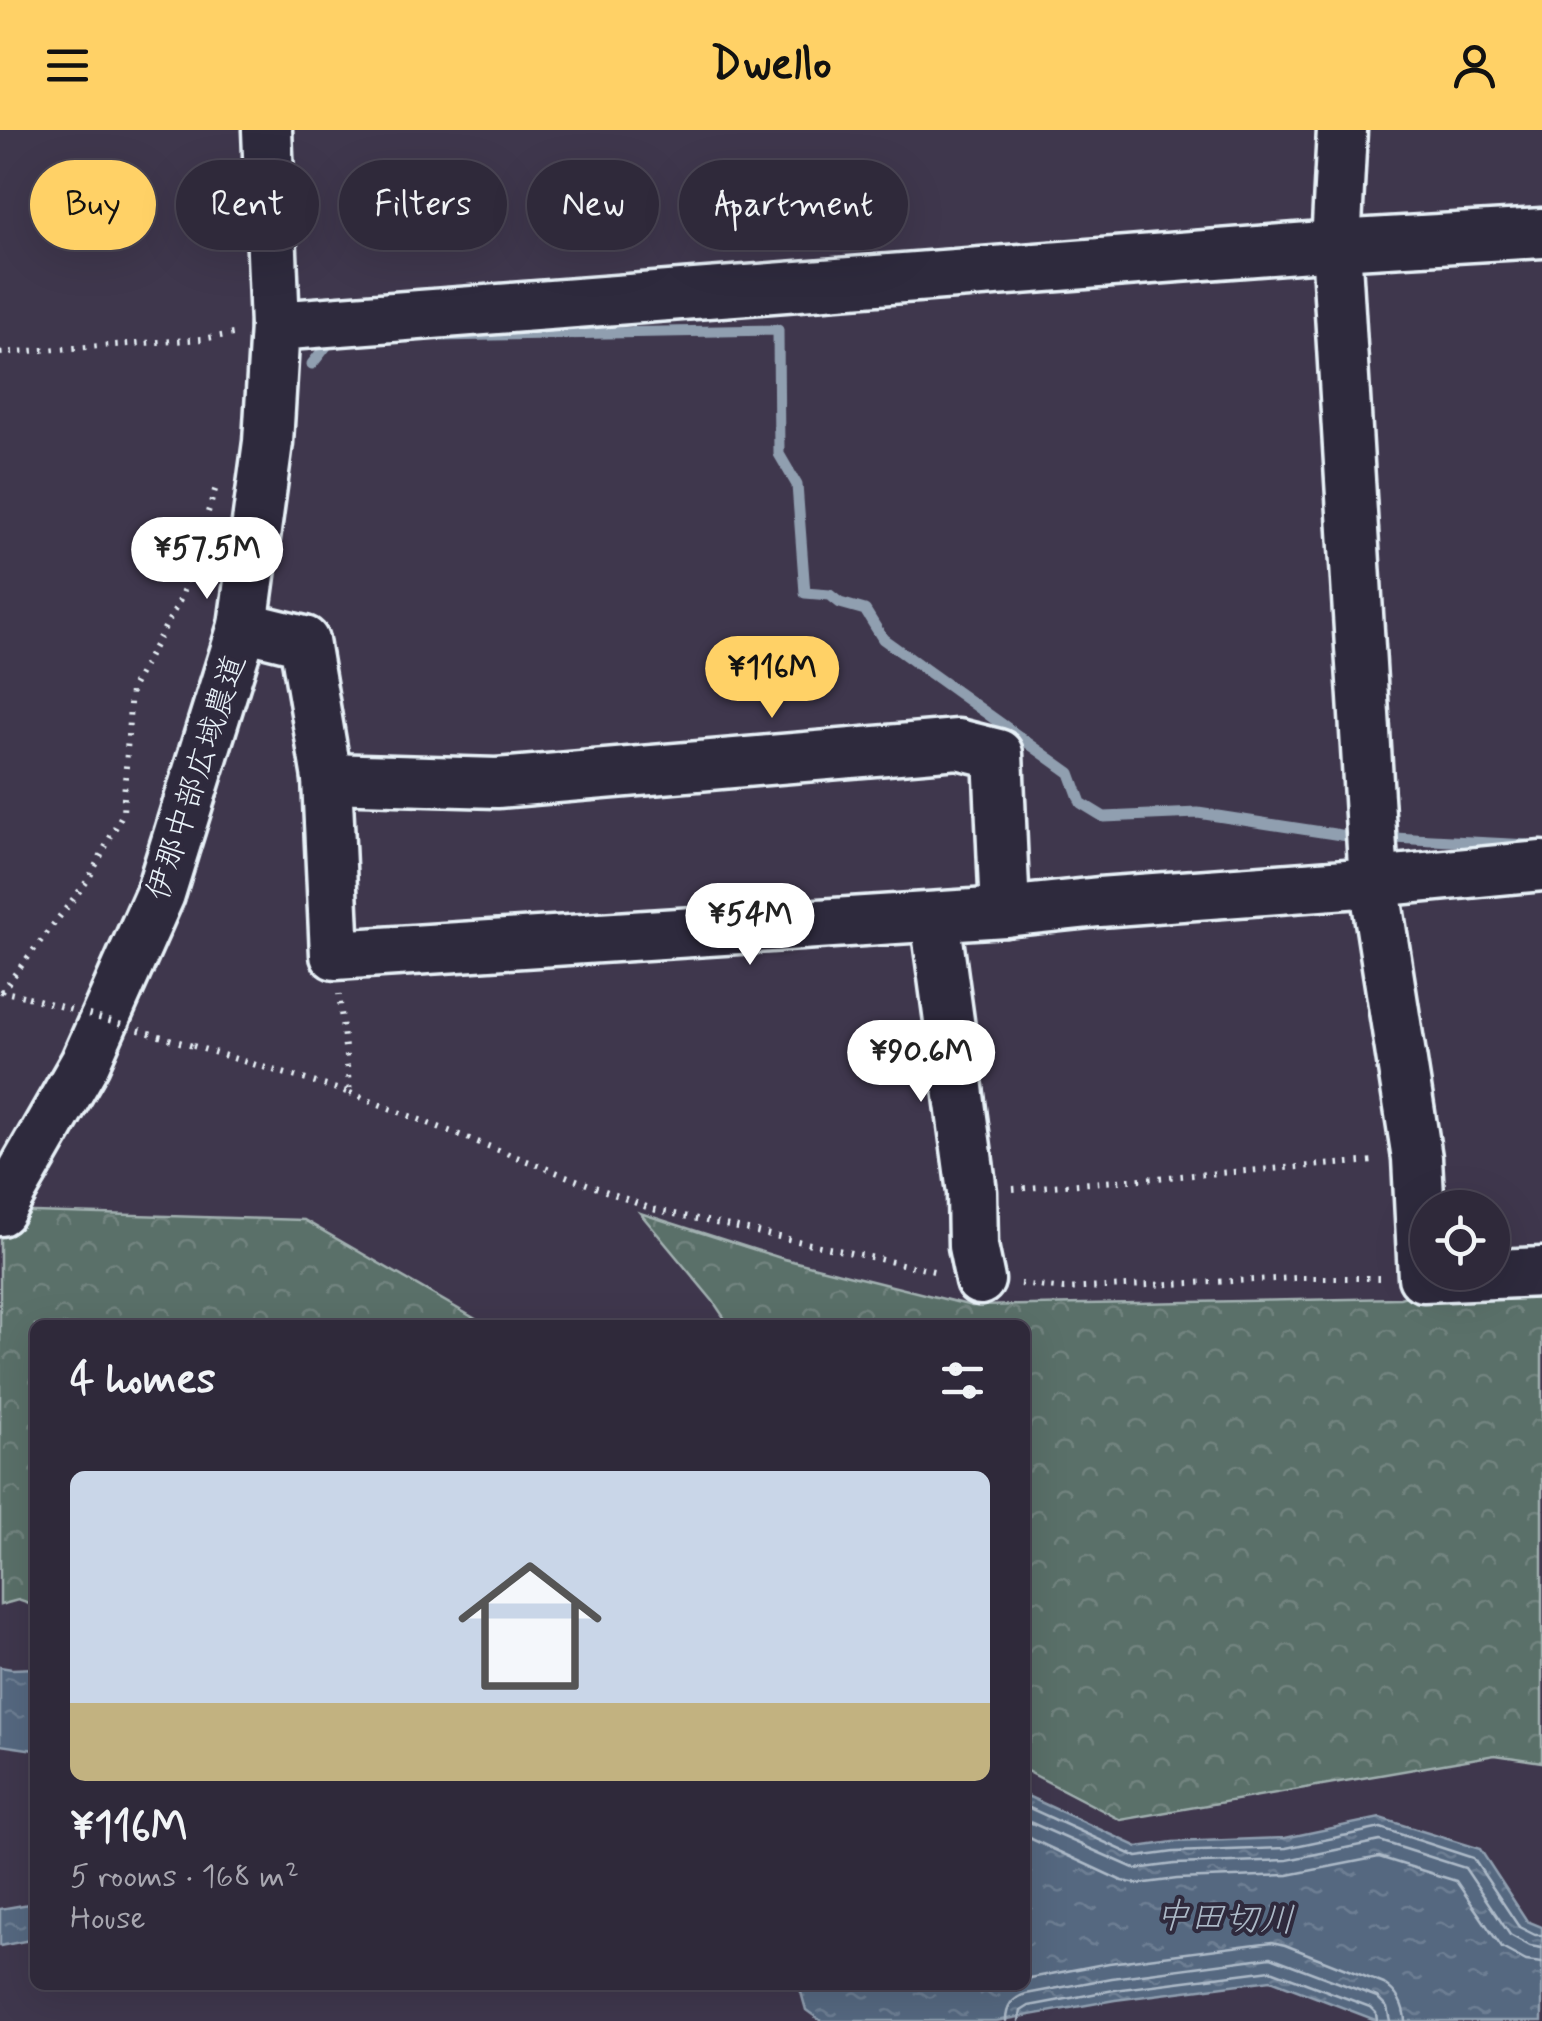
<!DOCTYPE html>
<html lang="en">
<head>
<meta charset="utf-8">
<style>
	:root { --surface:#2f293a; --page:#3b3545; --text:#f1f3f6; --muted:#a7a6af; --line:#4a4554; --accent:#ffd166 }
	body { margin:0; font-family:Mynerve,"Klee One",sans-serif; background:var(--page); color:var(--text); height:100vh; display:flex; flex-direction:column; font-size:38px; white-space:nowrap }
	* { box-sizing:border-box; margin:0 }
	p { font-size:32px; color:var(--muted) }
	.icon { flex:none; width:55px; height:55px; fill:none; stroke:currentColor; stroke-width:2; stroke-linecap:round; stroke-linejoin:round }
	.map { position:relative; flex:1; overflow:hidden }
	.panel { position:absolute; left:30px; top:1190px; width:1000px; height:670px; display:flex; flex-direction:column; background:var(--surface); border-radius:15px; box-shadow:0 10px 40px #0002,0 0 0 2px var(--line) }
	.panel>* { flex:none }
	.hud { position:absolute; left:30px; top:30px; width:1000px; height:90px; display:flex; gap:20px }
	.buttons { position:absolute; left:1410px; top:1060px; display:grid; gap:20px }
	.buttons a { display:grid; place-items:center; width:100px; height:100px; border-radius:50%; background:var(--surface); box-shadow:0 10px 40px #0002,0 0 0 2px var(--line); font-size:50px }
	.price { position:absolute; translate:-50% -85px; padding:0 22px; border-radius:35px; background:#fff; color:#222; font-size:32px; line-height:65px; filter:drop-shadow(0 2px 5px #0008) }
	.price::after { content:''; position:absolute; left:50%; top:60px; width:30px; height:22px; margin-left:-15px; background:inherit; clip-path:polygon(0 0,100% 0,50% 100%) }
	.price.current { background:var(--accent); color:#111 }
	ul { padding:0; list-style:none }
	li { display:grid; align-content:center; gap:20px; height:530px; padding:0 40px }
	li span { display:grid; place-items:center; height:310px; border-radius:15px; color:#555 }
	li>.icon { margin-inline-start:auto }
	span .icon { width:180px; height:180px; fill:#fffc; stroke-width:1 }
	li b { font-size:42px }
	h2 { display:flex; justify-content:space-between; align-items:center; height:120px; padding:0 40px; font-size:42px }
	.pill { padding:0 35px; border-radius:45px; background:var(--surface); box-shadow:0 10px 40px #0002,0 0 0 2px var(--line); font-size:35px; line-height:90px }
	.pill.current { background:var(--accent); color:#111 }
	header { display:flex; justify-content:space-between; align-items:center; height:130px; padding:0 40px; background:var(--accent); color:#111; font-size:45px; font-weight:700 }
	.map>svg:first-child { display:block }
	.forest { fill:url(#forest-crowns); stroke:#a1b0b0; stroke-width:2.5 }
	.water { fill:url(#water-ripples); stroke:#909fb0; stroke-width:2.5 }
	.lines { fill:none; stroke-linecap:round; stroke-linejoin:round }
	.shore { stroke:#adbac8; stroke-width:2.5 }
	.stream { stroke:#909fb0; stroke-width:11 }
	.minor-casing { stroke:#e8f1f8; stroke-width:55 }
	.path { stroke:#e8f1f8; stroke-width:6; stroke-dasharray:2.5 8; stroke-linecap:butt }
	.minor { stroke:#2f2a3d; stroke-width:48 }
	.path-bridge { stroke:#e8f1f8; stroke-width:6; stroke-dasharray:2.5 8; stroke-linecap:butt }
	.labels { text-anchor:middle; stroke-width:8; stroke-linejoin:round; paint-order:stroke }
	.street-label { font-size:32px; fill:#e8f1f8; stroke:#2f2a3d }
	.water-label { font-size:35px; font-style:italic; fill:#adbac8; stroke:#2f2a3d }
</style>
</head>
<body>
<header><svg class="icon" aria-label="menu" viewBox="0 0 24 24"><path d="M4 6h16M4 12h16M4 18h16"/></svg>Dwello<svg class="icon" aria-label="person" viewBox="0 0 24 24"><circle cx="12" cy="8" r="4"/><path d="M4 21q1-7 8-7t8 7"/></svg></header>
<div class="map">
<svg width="1542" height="1891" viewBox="0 0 1542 1891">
	<defs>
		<pattern id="forest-crowns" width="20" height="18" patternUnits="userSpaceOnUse" patternTransform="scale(2.5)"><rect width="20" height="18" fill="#5a6f69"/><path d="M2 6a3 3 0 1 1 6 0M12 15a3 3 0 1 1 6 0" fill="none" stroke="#72847f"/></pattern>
		<pattern id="water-ripples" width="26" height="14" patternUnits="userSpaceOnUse" patternTransform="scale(2.5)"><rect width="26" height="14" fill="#556880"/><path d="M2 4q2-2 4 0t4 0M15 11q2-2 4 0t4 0" fill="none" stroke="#6d7e93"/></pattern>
	</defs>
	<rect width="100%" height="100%" fill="#3f374d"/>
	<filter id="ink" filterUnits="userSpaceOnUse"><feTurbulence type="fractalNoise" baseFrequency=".01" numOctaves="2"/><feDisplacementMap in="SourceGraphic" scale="20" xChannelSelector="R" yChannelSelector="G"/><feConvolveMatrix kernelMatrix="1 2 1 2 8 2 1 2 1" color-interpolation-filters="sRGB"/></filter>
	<g filter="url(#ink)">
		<g class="forest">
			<polygon points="0,1081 304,1090 486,1195 35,1195 35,1476 18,1470 0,1475"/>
			<polygon points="640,1083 784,1129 972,1176 1400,1168 1542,1123 1542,1632 1495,1625 1121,1690 1025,1640 1025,1195 729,1195 713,1171"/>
		</g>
		<g class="water">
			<polygon points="0,1537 12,1539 35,1538 35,1620 0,1615"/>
			<polygon points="1025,1665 1138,1717 1173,1712 1285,1708 1380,1688 1480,1719 1527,1791 1542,1797 1542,1891 1378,1891 1271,1850 1115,1870 996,1891 821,1891 806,1880 799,1855 1025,1855"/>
			<polygon points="35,1773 35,1809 0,1816 0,1779"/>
		</g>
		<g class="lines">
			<g class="shore">
				<polyline points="1025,1676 1137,1727 1174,1722 1286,1718 1381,1698 1473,1728 1519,1797 1535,1805 1542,1805"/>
				<polyline points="1025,1690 1136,1739 1175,1734 1287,1730 1380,1711 1465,1738 1510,1805 1530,1816 1542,1818"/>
				<polyline points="1025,1706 1122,1751 1138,1754 1177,1749 1288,1745 1379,1727 1456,1751 1502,1818 1526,1831 1542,1833"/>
				<path d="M 1025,1849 L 1109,1833 L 1272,1812 L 1285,1815 L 1384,1854 C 1398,1863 1404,1875 1405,1891"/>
				<path d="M 1006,1891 C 1006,1877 1013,1868 1026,1864 L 1112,1848 L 1271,1827 L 1377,1867 L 1387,1877 L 1390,1891"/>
				<polyline points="1019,1891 1021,1881 1029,1876 1114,1860 1271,1840 1370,1877 1376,1883 1377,1891"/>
			</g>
			<g class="stream">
				<polyline points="440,206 778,200 779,324 797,355 805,463 830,465 840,473 865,480 883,509 1070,643 1081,673 1104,687 1198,683 1354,707"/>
				<polyline points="312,234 331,210 337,210"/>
				<polyline points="1394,708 1530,715"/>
			</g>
			<defs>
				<g id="minor">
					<polyline points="1342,0 1336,115 1374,752 1417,1028 1423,1147 1542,1142"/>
					<polyline points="275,196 1336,115 1542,103"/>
					<polyline points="243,496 304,511 327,648 335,825 1005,782 1099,772 1374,752 1542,736"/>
					<polyline points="327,648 497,653 958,614 998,624 1005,782"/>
					<polyline points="935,787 972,1062 973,1116 980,1150"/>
					<polyline points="0,1081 85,933 160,764 243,496 268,312 275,196 267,0"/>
				</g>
			</defs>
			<use href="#minor" class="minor-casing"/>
			<g class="path">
				<polyline points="0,223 202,209 233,204"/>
				<polyline points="0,861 28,867"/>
				<polyline points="1,862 88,750 123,683 131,559 180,470 216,357"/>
				<polyline points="193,916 350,963 339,864"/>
				<polyline points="350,963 652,1079 938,1142"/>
				<polyline points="1013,1059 1375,1031"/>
				<polyline points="1020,1154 1064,1159 1296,1148 1382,1148"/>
			</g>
			<use href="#minor" class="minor"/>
			<polyline class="path-bridge" points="28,867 193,916"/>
		</g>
	</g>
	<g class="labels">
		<g class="street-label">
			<text transform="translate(195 647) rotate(-72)" y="11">伊那中部広域農道</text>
		</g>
		<g class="water-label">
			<text transform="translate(1225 1787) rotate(2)" y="12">中田切川</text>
		</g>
	</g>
</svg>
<div class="buttons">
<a><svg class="icon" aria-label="locate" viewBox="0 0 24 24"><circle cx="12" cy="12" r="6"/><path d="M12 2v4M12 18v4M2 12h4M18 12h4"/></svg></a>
</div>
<b class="price" style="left:207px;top:472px">¥57.5M</b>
<b class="price current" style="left:772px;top:591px">¥116M</b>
<b class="price" style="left:750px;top:838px">¥54M</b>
<b class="price" style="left:921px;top:975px">¥90.6M</b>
<div class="hud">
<a class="pill current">Buy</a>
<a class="pill">Rent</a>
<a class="pill">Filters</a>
<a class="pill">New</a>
<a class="pill">Apartment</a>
</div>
<section class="panel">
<h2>4 homes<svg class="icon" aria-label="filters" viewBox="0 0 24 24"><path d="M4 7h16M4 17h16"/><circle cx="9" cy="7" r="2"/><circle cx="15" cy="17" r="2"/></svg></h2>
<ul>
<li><span style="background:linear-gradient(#c9d6e8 75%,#c2b280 0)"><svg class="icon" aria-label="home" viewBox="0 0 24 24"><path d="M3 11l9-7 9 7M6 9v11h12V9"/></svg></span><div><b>¥116M</b><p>5 rooms · 168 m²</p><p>House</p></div></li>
</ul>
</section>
</div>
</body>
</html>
